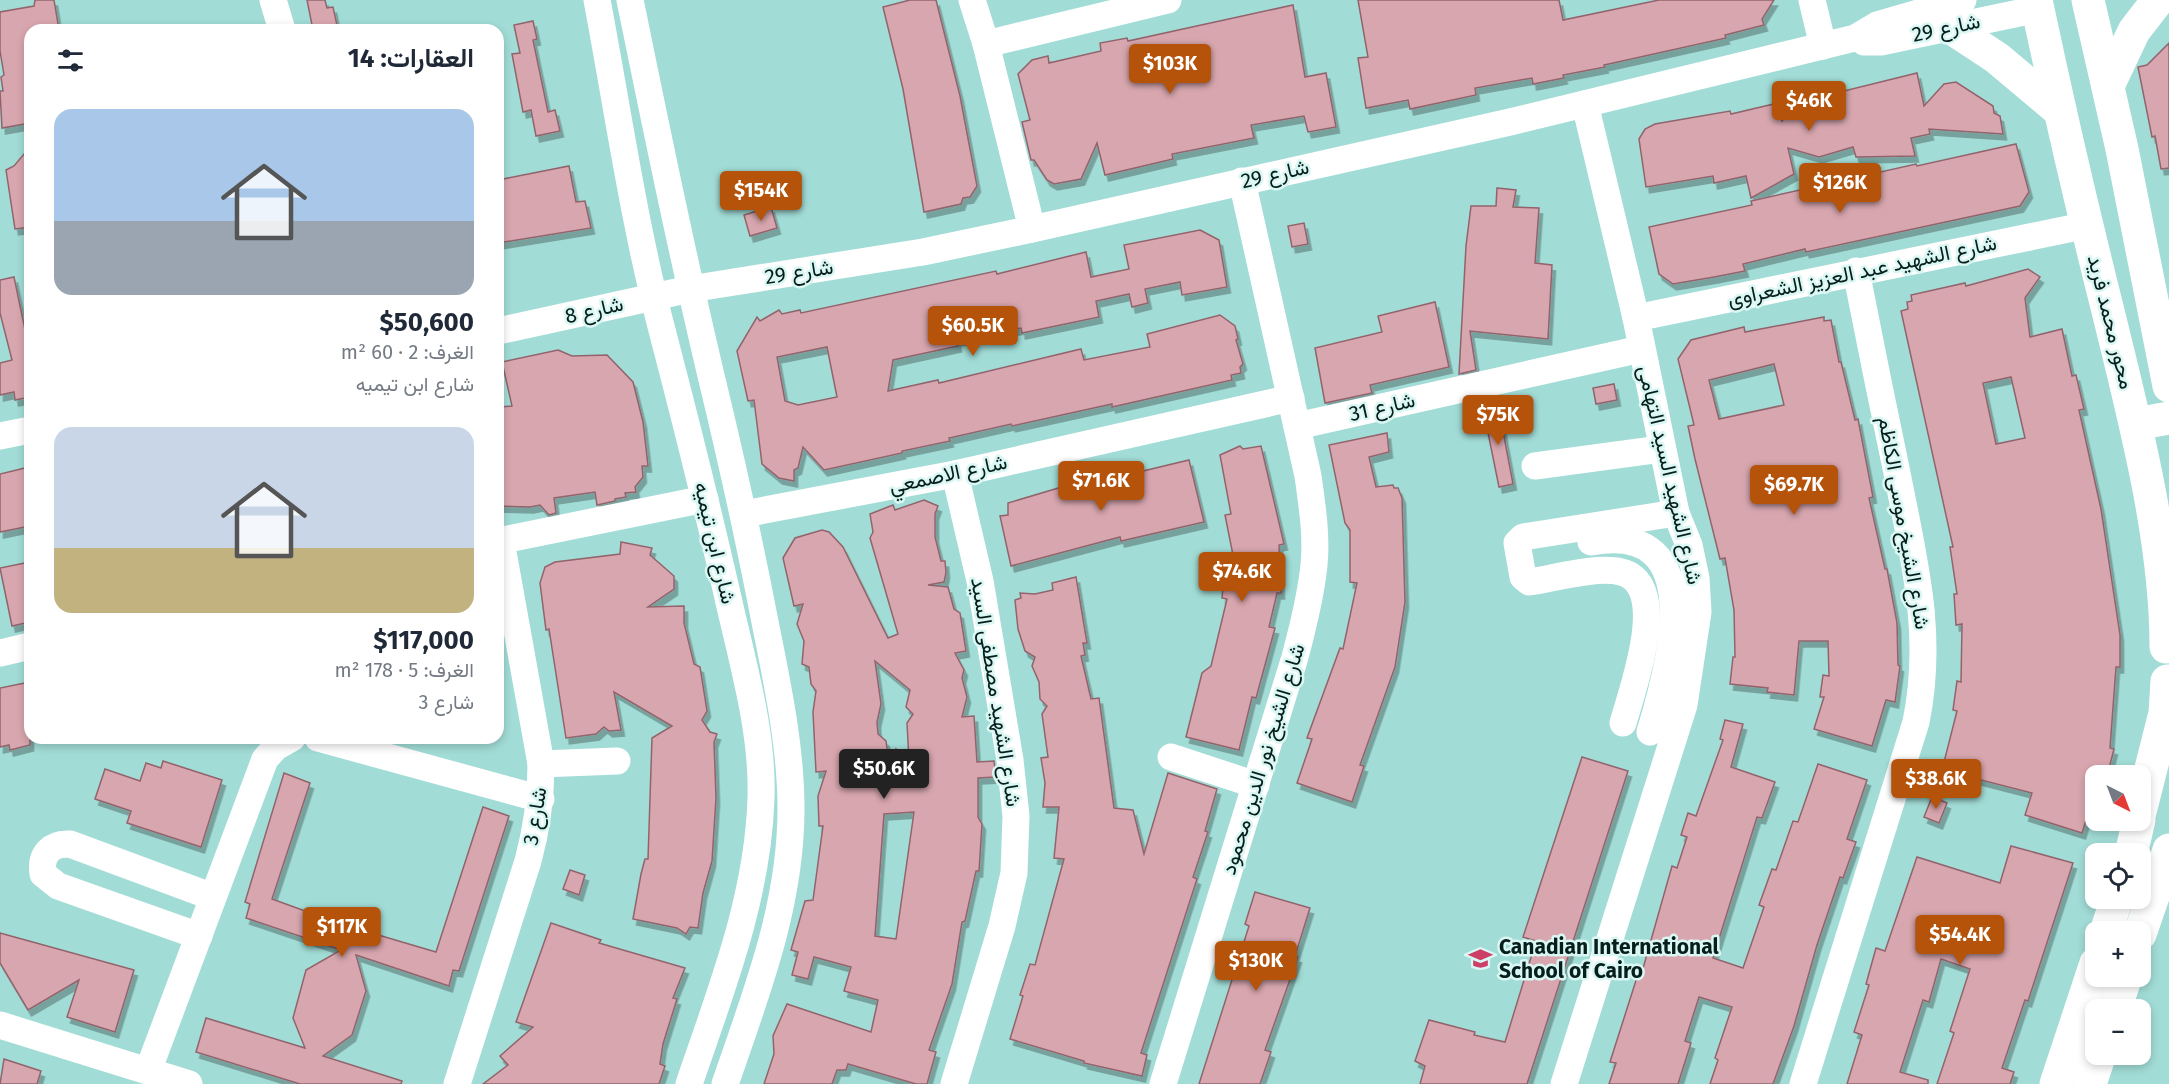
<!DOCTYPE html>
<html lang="ar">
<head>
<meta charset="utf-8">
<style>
	:root { --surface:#fff; --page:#f6f6f7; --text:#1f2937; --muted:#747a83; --accent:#b45309 }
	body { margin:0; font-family:"Fira Sans",Vazirmatn,sans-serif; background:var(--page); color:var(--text); direction:rtl; height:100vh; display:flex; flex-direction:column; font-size:22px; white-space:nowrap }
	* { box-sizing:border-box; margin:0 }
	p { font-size:20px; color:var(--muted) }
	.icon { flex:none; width:33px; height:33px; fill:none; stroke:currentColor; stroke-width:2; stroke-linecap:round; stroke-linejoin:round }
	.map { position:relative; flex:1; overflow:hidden; direction:ltr }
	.drawer { position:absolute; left:24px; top:24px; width:480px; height:720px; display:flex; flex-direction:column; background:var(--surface); border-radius:18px; box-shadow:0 3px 9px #0003; direction:rtl }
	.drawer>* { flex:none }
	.needle { width:39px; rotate:138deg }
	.fabs { position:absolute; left:2085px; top:765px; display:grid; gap:12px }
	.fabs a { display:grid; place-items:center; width:66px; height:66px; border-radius:12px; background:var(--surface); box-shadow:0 3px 9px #0003; font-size:30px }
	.price { position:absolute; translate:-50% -51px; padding:0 14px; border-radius:6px; background:var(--accent); color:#fff; font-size:20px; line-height:39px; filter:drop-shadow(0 2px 3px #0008) }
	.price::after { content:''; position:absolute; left:50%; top:36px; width:18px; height:14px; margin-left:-9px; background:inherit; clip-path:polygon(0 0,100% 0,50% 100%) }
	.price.current { background:#222; color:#fff }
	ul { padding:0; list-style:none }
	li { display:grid; align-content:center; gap:12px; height:318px; padding:0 30px }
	li span { display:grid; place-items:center; height:186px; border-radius:18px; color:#555 }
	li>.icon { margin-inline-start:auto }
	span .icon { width:108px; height:108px; fill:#fffc; stroke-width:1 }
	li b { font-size:26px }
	h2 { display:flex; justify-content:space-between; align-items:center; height:72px; padding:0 30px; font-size:26px }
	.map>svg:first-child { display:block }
	.building { fill:#d8a6ae; stroke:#92646c; stroke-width:1.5; fill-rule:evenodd; filter:url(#shadow) }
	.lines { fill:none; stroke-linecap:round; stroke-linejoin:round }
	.minor { stroke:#fff; stroke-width:27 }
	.major { stroke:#fff; stroke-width:33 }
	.labels { text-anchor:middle; stroke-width:5; stroke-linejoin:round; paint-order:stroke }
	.street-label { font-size:21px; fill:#061e1c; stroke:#daf7f3 }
	.poi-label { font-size:21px; font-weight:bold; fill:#061e1c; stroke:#daf7f3; text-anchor:start }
</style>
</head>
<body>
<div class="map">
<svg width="2169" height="1084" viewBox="0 0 2169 1084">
	<defs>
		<filter id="shadow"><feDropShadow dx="3.5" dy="6" stdDeviation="0" flood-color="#0004"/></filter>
	</defs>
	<rect width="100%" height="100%" fill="#a2dcd6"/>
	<g class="building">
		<polygon points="35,0 54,0 59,30 30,30 30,123 2,128 0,91 3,91 1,77 4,75 0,51 0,12 34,6"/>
		<polygon points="307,0 325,0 327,8 333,7 338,30 313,30"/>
		<polygon points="910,0 936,0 960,96 977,186 970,197 963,198 961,204 924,212 903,89 883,7"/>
		<polygon points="1358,0 1559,0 1563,20 1659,0 1774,0 1762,19 1764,25 1725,35 1726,38 1604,65 1605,67 1563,75 1564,78 1533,84 1532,78 1475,88 1476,95 1410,109 1408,100 1366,108 1358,58 1368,57"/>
		<polygon points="1293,5 1305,77 1326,73 1336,127 1308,132 1304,116 1251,125 1254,138 1172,154 1173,159 1105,175 1097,143 1081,179 1054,184 1047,180 1034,160 1031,160 1022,122 1030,120 1018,74 1032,60 1048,56 1049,63 1101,51 1100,43 1127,38 1128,41"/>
		<polygon points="533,21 537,39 533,40 548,112 555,110 560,131 536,136 531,110 523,112 512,54 520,53 514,25"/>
		<polygon points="2169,43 2169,168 2161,169 2155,136 2152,137 2138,67 2147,65"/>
		<polygon points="1917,73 1924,106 1944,84 1956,82 1993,106 1994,113 2000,116 2003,134 1929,129 1930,134 1911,138 1915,156 1856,157 1853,147 1819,157 1788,148 1794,174 1751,198 1746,176 1714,183 1713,176 1646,187 1639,139 1645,129 1655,124 1730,111 1731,114 1778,103 1782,121 1801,96 1813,89 1820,90 1824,96"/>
		<polygon points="2016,144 2029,192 2020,206 1806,252 1805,249 1743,264 1745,271 1714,277 1673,284 1659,274 1649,227 1752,205 1751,201 1916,164 1917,166"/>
		<polygon points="30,147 30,227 15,229 6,170 14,166"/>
		<polygon points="569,166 576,202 585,201 591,228 498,243 498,180"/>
		<polygon points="1497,188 1516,190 1513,207 1539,208 1535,263 1552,265 1548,339 1470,331 1476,370 1459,374 1466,246 1471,206 1496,206"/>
		<polygon points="771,207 777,228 750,236 744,215"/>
		<polygon points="1304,223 1308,244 1292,247 1288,226"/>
		<path d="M 1200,230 L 1219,240 L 1227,287 L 1182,295 L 1180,282 L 1145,289 L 1148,303 L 1132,307 L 1129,294 L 1096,301 L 1099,317 L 1022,333 L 1021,328 L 957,340 L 958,346 L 893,360 L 888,391 L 938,380 L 939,383 L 1081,349 L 1084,360 L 1150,347 L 1147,334 L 1220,315 L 1235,326 L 1238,339 L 1236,340 L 1243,364 L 1240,367 L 1241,373 L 1231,375 L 1232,380 L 1112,407 L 1112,404 L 1012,426 L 1011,424 L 949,438 L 950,441 L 902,451 L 902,453 L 824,470 L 803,447 L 798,468 L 794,470 L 794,481 L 779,478 L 762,464 L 754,400 L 748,401 L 737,351 L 757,317 L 760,321 L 779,310 L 782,314 L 800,310 L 801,313 L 996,271 L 997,274 L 1086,252 L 1091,277 L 1129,269 L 1124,245 ZM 827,347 L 837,397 L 798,405 L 785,401 L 777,357 Z"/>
		<path d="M 2028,269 L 2040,277 L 2025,298 L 2030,337 L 2062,329 L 2072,376 L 2076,375 L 2084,409 L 2079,410 L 2101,509 L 2120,635 L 2120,667 L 2116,667 L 2110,748 L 2114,749 L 2107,776 L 2096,776 L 2096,788 L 2082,833 L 2025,815 L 2032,793 L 1942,770 L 1957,711 L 1953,710 L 1957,681 L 1961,682 L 1962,624 L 1956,625 L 1954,594 L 1957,594 L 1950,547 L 1953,547 L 1901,311 L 1908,309 L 1907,302 L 1912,301 L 1911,295 L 1965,283 L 1966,286 ZM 2011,377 L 2025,438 L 1996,444 L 1983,383 Z"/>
		<polygon points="14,277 28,344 30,343 30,397 15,400 14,392 0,395 0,363 12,360 0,313 0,280"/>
		<polygon points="1435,302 1449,367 1370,385 1372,393 1325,403 1315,348 1382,332 1378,316"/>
		<path d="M 1824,317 L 1824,321 L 1831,320 L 1839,362 L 1841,362 L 1855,420 L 1858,419 L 1873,497 L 1869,498 L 1885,569 L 1887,569 L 1897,623 L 1898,665 L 1900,666 L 1895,702 L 1886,700 L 1872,746 L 1814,729 L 1824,697 L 1820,697 L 1823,675 L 1829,676 L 1828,641 L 1799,641 L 1794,695 L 1767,692 L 1768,688 L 1730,684 L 1733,657 L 1735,657 L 1734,610 L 1725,558 L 1720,559 L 1695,459 L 1688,426 L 1694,425 L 1678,359 L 1691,340 L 1744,327 L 1745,332 ZM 1774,364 L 1784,405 L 1719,419 L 1709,380 Z"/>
		<polygon points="558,350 572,356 607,355 633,382 643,422 648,466 642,466 643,477 635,487 636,492 625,493 626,497 615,499 615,501 597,505 595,492 554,498 556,513 549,515 540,505 530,507 498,506 498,407 512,406 502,362"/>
		<polygon points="1614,384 1617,400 1596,404 1593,388"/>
		<polygon points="1498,405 1513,484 1499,487 1483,408"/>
		<polygon points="1387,433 1389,452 1369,457 1376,487 1393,485 1394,488 1398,488 1402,498 1405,602 1395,667 1360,765 1364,766 1352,802 1297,783 1312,739 1307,738 1340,648 1343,649 1357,583 1350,582 1350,530 1345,523 1329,445"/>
		<polygon points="1240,446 1243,449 1261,446 1284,544 1279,545 1281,593 1277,593 1269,627 1275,628 1256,698 1252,697 1239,750 1186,737 1202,673 1211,666 1227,599 1222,598 1225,565 1235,565 1225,515 1231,514 1220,455"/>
		<polygon points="1189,460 1204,522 1121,541 1120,537 1011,566 1000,516 1008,515 1008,503 1092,478 1093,483"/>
		<polygon points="25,468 30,492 30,526 0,532 0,474"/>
		<path d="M 924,500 L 938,506 L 935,514 L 935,537 L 941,561 L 945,561 L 946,573 L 944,582 L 928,585 L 948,587 L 954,609 L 960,613 L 966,651 L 955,653 L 964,670 L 962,678 L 967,697 L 962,717 L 974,716 L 977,762 L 994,761 L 996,777 L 978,778 L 978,817 L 982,824 L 979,871 L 976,871 L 965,921 L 962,922 L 952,984 L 929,1050 L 936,1052 L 927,1084 L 916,1084 L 848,1064 L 846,1070 L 837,1070 L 832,1084 L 764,1084 L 774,1054 L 773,1036 L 787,1004 L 871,1032 L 878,1000 L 844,991 L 851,967 L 814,957 L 808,979 L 792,975 L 798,952 L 791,950 L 805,901 L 813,900 L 823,826 L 819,826 L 818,796 L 826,771 L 816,772 L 813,712 L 816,691 L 811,684 L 809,667 L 802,664 L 804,641 L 797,624 L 803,604 L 794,606 L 783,558 L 795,538 L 822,530 L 829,532 L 843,547 L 888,638 L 898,634 L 870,538 L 873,532 L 870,514 L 893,505 L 895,510 ZM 875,661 L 910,690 L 906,707 L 913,714 L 907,723 L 909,761 L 896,749 L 890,772 L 886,741 L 878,734 L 877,722 L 881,704 ZM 914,812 L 896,939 L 875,936 L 884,814 Z"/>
		<polygon points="621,542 652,548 650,555 674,576 674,589 648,607 684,606 684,623 694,664 700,667 707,711 702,720 710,732 717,734 714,742 716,798 712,861 703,893 698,928 690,927 686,934 677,928 633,919 641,874 645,859 648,859 652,738 672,726 614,692 621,730 609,731 604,727 596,734 566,738 549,629 546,630 540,583 545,567 555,562 620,554"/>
		<polygon points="30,562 30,622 12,626 0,568"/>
		<polygon points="1076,577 1087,643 1083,643 1085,655 1081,656 1091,699 1099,698 1114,808 1133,810 1144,854 1168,773 1217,789 1205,831 1208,832 1193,877 1197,879 1141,1053 1147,1055 1142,1076 1084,1063 1084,1061 1010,1039 1023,996 1020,995 1030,964 1035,965 1064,859 1054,858 1059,807 1043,807 1045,783 1041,758 1048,757 1042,714 1047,706 1040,699 1039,682 1032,666 1035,657 1025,651 1018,629 1015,600 1021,598 1020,593 1035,594 1053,590 1052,583"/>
		<polygon points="30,682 30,745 10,750 9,745 0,747 0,688"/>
		<polygon points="1725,720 1743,724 1731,767 1775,782 1762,818 1757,817 1713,958 1743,968 1764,907 1759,905 1772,869 1776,870 1793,821 1798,822 1818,764 1867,780 1847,839 1856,842 1843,878 1840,877 1817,945 1794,1026 1773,1084 1710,1084 1718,1060 1715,1058 1732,1007 1699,997 1685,1041 1691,1043 1678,1084 1609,1084 1616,1063 1610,1062 1639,971 1642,972 1672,866 1677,868 1687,837 1681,835 1688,813 1696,816 1723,740 1720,739"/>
		<polygon points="1582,757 1628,771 1527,1084 1420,1084 1425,1066 1415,1061 1429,1020 1475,1032 1474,1035 1505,1042 1536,941 1523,937"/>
		<polygon points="163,761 222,780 201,847 127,823 131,811 95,799 105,769 140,781 146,763 161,768"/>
		<polygon points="284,773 310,783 272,899 341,924 436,952 483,807 509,816 459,971 453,970 449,986 356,955 366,991 352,1035 323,1056 402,1081 401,1084 300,1084 196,1052 206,1018 305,1048 293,1018 306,970 341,950 246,918 250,904 245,902"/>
		<polygon points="1932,797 1947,803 1939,823 1924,817"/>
		<polygon points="2011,846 2073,863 2028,1001 2025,1000 2002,1068 2014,1072 2010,1084 1937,1084 1954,1033 1950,1031 1970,969 1941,959 1929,1002 1923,1000 1900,1072 1928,1080 1928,1084 1847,1084 1862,1035 1854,1032 1869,985 1866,984 1876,948 1885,951 1917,857 2000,883"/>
		<polygon points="570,870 585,875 579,895 563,889"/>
		<polygon points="1255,892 1310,908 1295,956 1298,957 1265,1050 1271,1052 1260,1084 1199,1084 1249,926 1245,924"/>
		<polygon points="551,923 601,940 599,943 685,968 673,998 677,999 663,1044 660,1064 665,1066 659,1084 483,1084 508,1065 500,1056 533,1027 516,1022"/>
		<polygon points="0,933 134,970 115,1032 67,1017 79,980 28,1010 0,963"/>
		<polygon points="4,1059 41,1071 37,1084 0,1084"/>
	</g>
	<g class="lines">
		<g class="minor">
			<polyline points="273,0 282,30"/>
			<path d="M 597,0 C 618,111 634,225 663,334 C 687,426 710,518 731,611 C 745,671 763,736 761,798 C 758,898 721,990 689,1084"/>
			<path d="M 630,0 C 658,137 686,273 719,409 C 736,481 752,554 766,627 C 778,687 791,748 791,809 C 791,906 756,994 725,1084"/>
			<polyline points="972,0 986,44 1032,229"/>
			<polyline points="1812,0 1823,46"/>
			<polyline points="1864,42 1881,42 2038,9"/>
			<polyline points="986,44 1168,0"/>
			<polyline points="1636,318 2088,225"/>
			<polyline points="498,331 690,289 923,252 1032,229 1510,122 1855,38 1877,25 1963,0"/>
			<polyline points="1297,426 1641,349"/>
			<polyline points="0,436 30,430"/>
			<polyline points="1535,466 1661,449"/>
			<polyline points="744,514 955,474 1291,398"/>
			<polyline points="498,541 705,499"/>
			<path d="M 1591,542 C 1711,520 1670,667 1650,732"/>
			<polyline points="0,653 30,646"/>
			<path d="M 1623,723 C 1632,690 1672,584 1621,572 C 1597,566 1555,578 1529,582 L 1523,577 L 1517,543 L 1523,537 L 1676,513"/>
			<polyline points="318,738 541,799"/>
			<polyline points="1171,757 1256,785"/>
			<polyline points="541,764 617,761"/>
			<path d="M 199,936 L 58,886 L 43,874 C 40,854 51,843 70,844 L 213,897"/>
			<polyline points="0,1025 189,1084"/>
			<polyline points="148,1071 265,759 276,747 292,738"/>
			<path d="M 457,1084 L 528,861 C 537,828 541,798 541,764 L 501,541"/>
			<polyline points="954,1084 1002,926 1014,873 1016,816 1010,760 980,581 955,474"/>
			<path d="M 1163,1084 L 1295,657 C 1303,627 1311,596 1314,565 C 1317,536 1312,505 1308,476 L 1242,181"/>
			<polyline points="1564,1084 1684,705 1698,612 1696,578 1689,545 1676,513 1636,318 1585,104"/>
			<path d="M 1803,1084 L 1916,722 C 1934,634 1914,560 1897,473 C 1883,406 1869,338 1856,271"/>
		</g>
		<g class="major">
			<path d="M 2036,0 C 2058,104 2082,208 2108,311 C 2134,418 2166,537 2166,647"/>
			<polyline points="2088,0 2122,149 2169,386"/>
			<polyline points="1933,9 1944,0"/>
			<polyline points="1950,27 1997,58 2060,111"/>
			<polyline points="2108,86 2134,31 2158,0"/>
			<polyline points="2136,424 2169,418"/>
			<polyline points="2140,812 2165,713 2167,681"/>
			<polyline points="2131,854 2139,820"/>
			<polyline points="2106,932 2117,898"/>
			<polyline points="2140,934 2169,850"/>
			<polyline points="2115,1010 2126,976"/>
			<polyline points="2056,1084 2096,963"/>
			<polyline points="2090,1084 2100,1054"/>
		</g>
	</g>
	<defs>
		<symbol id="school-bare" viewBox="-9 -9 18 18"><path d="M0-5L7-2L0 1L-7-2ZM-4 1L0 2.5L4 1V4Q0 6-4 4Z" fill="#cd3f67" stroke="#daf7f3" stroke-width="2.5" paint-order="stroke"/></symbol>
	</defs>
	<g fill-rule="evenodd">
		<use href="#school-bare" x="1464" y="942" width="33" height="33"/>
	</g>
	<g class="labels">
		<g class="street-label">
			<text transform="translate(1946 28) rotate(-12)" y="7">شارع 29</text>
			<text transform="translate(1275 174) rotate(-13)" y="7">شارع 29</text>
			<text transform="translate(1862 271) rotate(-12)" y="7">شارع الشهيد عبد العزيز الشعراوى</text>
			<text transform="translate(799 272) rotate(-9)" y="7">شارع 29</text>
			<text transform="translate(594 310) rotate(-13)" y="7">شارع 8</text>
			<text transform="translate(2111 322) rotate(76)" y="7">محور محمد فريد</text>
			<text transform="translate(1382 407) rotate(-13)" y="7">شارع 31</text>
			<text transform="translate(948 474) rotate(-12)" y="7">شارع الاصمعي</text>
			<text transform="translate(1670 475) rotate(77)" y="7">شارع الشهيد السيد التهامى</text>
			<text transform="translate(1904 523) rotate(80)" y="7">شارع الشيخ موسى الكاظم</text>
			<text transform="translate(715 543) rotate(77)" y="7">شارع ابن تيميه</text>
			<text transform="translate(996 692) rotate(81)" y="7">شارع الشهيد مصطفى السيد</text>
			<text transform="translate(1263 759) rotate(-73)" y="7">شارع الشيخ نور الدين محمود</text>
			<text transform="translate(535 816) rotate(-81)" y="7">شارع 3</text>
		</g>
		<g class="poi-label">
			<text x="1499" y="954">Canadian International<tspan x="1499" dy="24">School of Cairo</tspan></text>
		</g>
	</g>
</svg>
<div class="fabs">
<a><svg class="needle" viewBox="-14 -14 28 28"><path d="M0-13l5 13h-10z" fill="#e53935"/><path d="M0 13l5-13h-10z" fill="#747a83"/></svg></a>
<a><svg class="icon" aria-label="locate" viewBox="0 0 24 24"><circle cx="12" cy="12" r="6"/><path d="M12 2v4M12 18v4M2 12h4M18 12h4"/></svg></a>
<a>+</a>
<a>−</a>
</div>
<b class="price" style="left:1170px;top:95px">$103K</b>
<b class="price" style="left:1809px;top:132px">$46K</b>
<b class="price" style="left:1840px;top:214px">$126K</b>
<b class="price" style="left:761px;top:222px">$154K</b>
<b class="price" style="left:973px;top:357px">$60.5K</b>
<b class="price" style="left:1498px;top:446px">$75K</b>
<b class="price" style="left:1101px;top:512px">$71.6K</b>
<b class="price" style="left:1794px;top:516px">$69.7K</b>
<b class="price" style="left:1242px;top:603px">$74.6K</b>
<b class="price current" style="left:884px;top:800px">$50.6K</b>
<b class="price" style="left:1936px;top:810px">$38.6K</b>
<b class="price" style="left:342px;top:958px">$117K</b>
<b class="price" style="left:1960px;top:966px">$54.4K</b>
<b class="price" style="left:1256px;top:992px">$130K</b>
<section class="drawer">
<h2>العقارات: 14<svg class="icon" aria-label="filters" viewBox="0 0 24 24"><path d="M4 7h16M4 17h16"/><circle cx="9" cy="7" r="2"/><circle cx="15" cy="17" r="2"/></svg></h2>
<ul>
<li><span style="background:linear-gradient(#a9c7e8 60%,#9aa5b1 0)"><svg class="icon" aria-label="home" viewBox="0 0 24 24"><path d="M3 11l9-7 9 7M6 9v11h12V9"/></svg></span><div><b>$50,600</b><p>الغرف: 2 · 60 m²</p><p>شارع ابن تيميه</p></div></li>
<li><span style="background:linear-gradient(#c9d6e8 65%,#c2b280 0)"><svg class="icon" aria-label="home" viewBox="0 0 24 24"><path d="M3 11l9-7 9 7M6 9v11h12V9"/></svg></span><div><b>$117,000</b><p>الغرف: 5 · 178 m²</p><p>شارع 3</p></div></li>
</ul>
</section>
</div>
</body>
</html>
